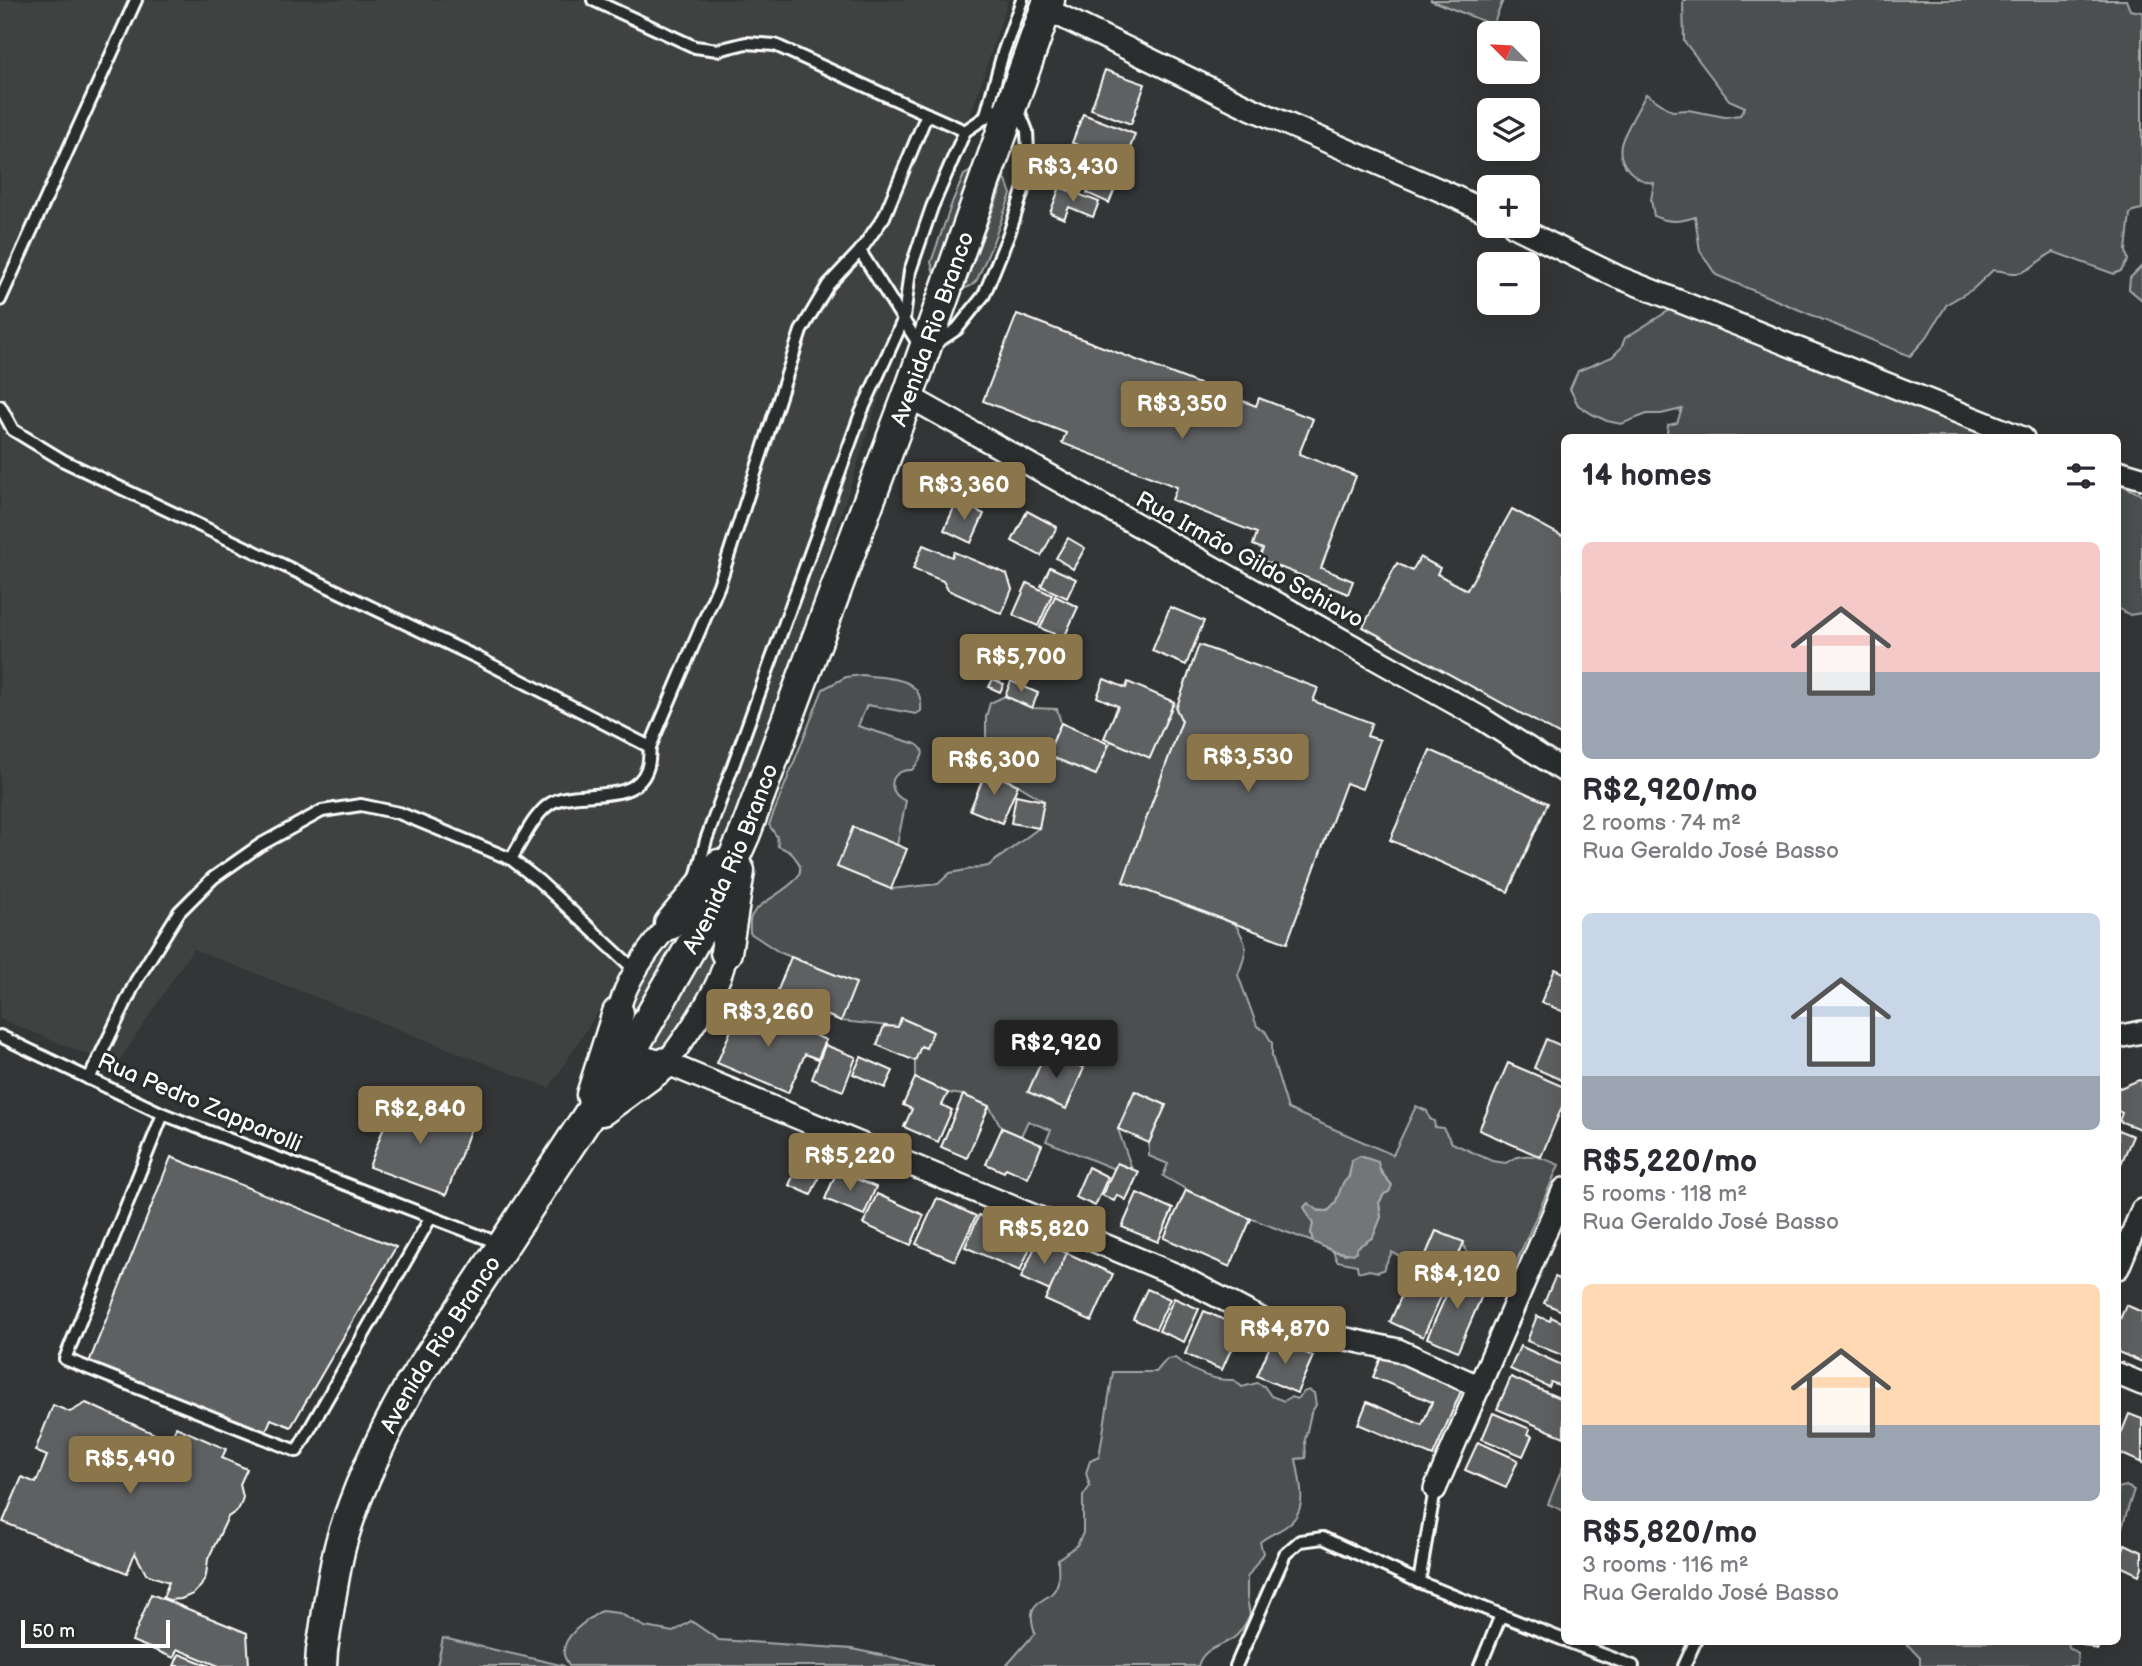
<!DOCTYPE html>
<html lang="en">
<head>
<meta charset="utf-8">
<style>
	:root { --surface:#fff; --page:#f2f2f3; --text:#2b2b33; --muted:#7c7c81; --accent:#8a764a }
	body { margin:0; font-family:"Balsamiq Sans",sans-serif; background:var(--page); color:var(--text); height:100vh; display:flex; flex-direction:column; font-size:26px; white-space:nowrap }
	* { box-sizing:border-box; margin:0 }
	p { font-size:23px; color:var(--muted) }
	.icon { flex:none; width:38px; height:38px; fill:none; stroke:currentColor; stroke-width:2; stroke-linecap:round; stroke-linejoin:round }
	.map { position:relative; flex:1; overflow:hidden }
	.sheet { position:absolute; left:1561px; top:434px; width:560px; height:1211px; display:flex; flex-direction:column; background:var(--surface); border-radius:10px; box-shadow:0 7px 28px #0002 }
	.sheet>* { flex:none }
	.needle { width:46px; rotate:294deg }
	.fabs { position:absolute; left:1477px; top:21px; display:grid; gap:14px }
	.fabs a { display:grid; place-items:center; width:63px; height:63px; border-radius:10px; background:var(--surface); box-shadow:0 7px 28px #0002; font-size:35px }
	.scale { position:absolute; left:21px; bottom:18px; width:149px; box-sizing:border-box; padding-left:7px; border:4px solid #fff; border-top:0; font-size:19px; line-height:24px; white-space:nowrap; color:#fff; -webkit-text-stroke:5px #2a2d2e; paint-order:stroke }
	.price { position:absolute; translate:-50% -60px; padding:0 16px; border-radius:7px; background:var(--accent); color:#fff; font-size:23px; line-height:46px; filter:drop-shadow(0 2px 4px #0008) }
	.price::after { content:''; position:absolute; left:50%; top:42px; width:21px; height:16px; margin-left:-10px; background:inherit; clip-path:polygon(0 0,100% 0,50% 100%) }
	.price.active { background:#222; color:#fff }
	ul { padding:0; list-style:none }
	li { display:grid; align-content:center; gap:14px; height:371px; padding:0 21px }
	li span { display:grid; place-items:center; height:217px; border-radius:10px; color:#555 }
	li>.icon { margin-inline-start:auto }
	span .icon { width:126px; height:126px; fill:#fffc; stroke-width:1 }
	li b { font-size:30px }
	h2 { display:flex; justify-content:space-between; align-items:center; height:84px; padding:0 21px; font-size:30px }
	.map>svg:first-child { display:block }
	.built { fill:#404243 }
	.green { fill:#4c4f50; stroke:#a6a7a8; stroke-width:2 }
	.water { fill:#737576; stroke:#abacad; stroke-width:2 }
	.building { fill:#5f6162; stroke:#fff; stroke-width:2 }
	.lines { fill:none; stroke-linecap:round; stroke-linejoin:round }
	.lane-casing { stroke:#fff; stroke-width:16 }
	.street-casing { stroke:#fff; stroke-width:26 }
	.secondary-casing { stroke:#fff; stroke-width:35 }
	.lane { stroke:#2a2d2e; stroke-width:10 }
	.street { stroke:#2a2d2e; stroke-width:21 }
	.secondary { stroke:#2a2d2e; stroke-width:30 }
	.labels { text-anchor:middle; stroke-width:6; stroke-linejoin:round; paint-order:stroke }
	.street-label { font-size:23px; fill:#fff; stroke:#2a2d2e }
</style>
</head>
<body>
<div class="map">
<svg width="2142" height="1666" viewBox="0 0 2142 1666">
	<rect width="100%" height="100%" fill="#333536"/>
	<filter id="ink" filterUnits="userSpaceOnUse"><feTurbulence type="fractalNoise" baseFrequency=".0143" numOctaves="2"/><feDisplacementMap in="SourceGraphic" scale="14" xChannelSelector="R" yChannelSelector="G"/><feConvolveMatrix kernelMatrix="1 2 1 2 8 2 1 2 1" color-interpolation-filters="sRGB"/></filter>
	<g filter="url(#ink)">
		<polygon class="built" points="0,0 1008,0 764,752 730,832 664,909 549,1088 193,949 116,1066 0,1019"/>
		<g class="green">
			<polygon points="1430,0 1503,0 1493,25"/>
			<path d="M 1683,0 L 2126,0 L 2130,10 L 2142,12 L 2142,209 L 2133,211 L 2130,214 L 2126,251 L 2128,260 L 2121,271 L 2114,274 L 2054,252 C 2041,257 2031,272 2017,273 C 2010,274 2000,270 1993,270 L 1973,289 L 1947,304 L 1927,337 L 1910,356 L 1716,275 L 1700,251 L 1695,217 C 1680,222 1669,223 1654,216 L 1651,200 L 1654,183 C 1637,182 1617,165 1621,145 C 1623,134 1640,106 1646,94 L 1672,111 L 1688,110 L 1725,117 L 1740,115 L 1745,107 L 1729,100 L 1684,41 Z"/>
			<polygon points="978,167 935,278 931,262 953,200 964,175"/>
			<polygon points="1005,178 1011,194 992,245 977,280 971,286 963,289"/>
			<polygon points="2142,266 2142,300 2129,289 2130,278"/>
			<polygon points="1673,308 2007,437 1671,437 1667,432 1668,425 1677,423 1682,409 1661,414 1647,414 1621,424 1607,421 1592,414 1578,405 1570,389 1578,371 1612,357 1621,348 1625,338"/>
			<polygon points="2118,483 2142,495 2142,613 2130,615 2118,608"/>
			<path d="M 862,675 C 888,679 924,675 921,711 L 916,714 L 867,705 L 858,726 L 916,744 C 930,752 919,761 912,770 C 889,769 885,793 906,801 L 897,845 L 838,867 L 891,889 L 938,884 L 950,873 L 988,866 L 1039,828 L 1044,801 L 1018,785 L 986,771 L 986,717 L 990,703 L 1005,696 L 1032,708 L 1057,709 L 1061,723 L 1047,755 L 1095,775 L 1111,741 L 1150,757 L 1174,702 L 1182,721 L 1123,882 L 1235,924 C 1250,947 1247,951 1238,975 L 1257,1026 L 1265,1031 L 1272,1043 L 1272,1056 L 1288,1109 L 1393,1155 L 1416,1106 L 1427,1111 L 1430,1119 L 1434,1121 L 1435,1127 L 1443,1128 L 1452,1143 L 1492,1161 L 1506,1163 C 1523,1150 1542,1157 1559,1165 L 1509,1279 C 1495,1276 1486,1269 1484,1255 L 1467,1253 L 1463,1242 L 1436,1231 L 1424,1259 L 1411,1257 L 1405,1259 L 1392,1252 L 1383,1270 L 1378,1272 L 1369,1270 L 1362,1272 L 1358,1271 L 1357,1265 L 1337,1261 L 1333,1251 L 1345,1254 L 1356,1252 L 1357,1247 L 1373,1237 L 1381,1217 L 1379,1203 L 1384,1194 L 1390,1190 C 1386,1174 1375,1162 1360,1156 L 1351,1167 L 1348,1179 L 1343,1183 L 1335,1204 L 1328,1211 L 1316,1210 L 1309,1217 L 1313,1224 L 1311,1233 L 1313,1242 C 1262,1223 1210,1205 1163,1176 L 1168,1164 L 1149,1156 L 1149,1143 L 1166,1105 L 1134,1091 L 1118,1129 L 1132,1169 L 1117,1163 L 1114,1169 L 1046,1141 L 1051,1130 L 1028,1121 L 1021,1136 L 1002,1128 L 989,1106 L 963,1095 L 948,1093 L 915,1078 L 915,1061 L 921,1046 L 926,1048 L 932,1031 L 901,1018 L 898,1027 L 841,1021 L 855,983 L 779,952 L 750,933 C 750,928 749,921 751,917 C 759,897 816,883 796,859 C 794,856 791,852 788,851 C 785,849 782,848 778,846 L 777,837 L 769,825 L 823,689 L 846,677 Z"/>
			<path d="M 692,925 L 627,1040 C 627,1030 626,1017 629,1007 C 639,971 660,942 692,925 Z"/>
			<path d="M 707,936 C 709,940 712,946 713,951 C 715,976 681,1038 658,1049 C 654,1051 647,1051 642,1052 Z"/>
			<path d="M 1175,1358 C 1193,1372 1213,1381 1234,1380 L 1242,1387 L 1257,1383 L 1264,1386 L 1271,1396 L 1284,1401 L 1291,1397 L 1297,1399 L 1303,1392 L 1309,1390 L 1314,1393 L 1316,1405 L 1311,1413 L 1305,1440 L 1306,1458 L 1296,1459 C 1300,1484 1310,1511 1285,1527 C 1276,1533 1269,1535 1260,1542 L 1263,1553 L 1247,1578 L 1247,1597 L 1250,1616 C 1246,1622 1242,1630 1237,1635 C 1224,1648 1204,1645 1198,1666 L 1006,1666 L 1035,1633 C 1022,1593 1052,1607 1058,1582 C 1059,1575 1058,1567 1058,1559 L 1077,1545 L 1083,1533 L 1083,1496 L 1090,1486 L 1086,1473 L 1090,1461 L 1099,1457 L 1113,1372 L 1156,1372 L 1167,1359 Z"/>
			<polygon points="1564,1464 1564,1511 1548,1504"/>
			<path d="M 2126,1486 L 2134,1490 C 2128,1507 2125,1522 2118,1538 L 2118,1488 Z"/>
			<path d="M 601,1611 L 619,1613 L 645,1627 L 673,1632 L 691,1621 L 719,1640 L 852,1649 L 933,1666 L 569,1666 C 568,1662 565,1659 564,1655 C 561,1636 587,1620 601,1611 Z"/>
			<polygon points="443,1638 565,1666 437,1666"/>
			<polygon points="1905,1642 2068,1642 2069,1647 2078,1653 2077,1666 1920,1666 1920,1658"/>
		</g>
		<polygon class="water" points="1360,1156 1378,1162 1380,1171 1392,1185 1389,1192 1384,1194 1379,1203 1381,1217 1373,1237 1358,1247 1354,1254 1333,1251 1313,1242 1311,1233 1313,1224 1304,1207 1308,1203 1319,1211 1328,1211 1335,1204 1343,1183 1349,1177 1352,1160"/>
		<g class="building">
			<polygon points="1105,70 1145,84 1131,124 1091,109"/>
			<polygon points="1083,114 1135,134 1125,162 1072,143"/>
			<polygon points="1102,157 1124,166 1109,203 1087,193"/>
			<polygon points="1060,187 1099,202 1093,217 1069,207 1064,219 1050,213"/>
			<polygon points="1017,314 1256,406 1259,398 1313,419 1299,454 1356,476 1321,568 1353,581 1348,594 1259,559 1263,549 1253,545 1257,533 1172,500 1177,487 1062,443 1066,433 983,401"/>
			<polygon points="957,501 984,514 971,543 944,530"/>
			<polygon points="1512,509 1564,537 1564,737 1363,627 1397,563 1412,571 1420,557 1440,568 1437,574 1467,590"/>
			<polygon points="1027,511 1057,527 1041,556 1012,541"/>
			<polygon points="1068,538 1085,548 1073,569 1056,558"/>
			<polygon points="923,545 952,557 954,552 1007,574 1012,589 1002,614 948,590 943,581 913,569"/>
			<polygon points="1050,567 1076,579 1067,598 1041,586"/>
			<polygon points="1027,583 1052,595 1038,626 1013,615"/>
			<polygon points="1055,596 1078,607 1064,638 1040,628"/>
			<polygon points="1170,607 1204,621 1186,665 1152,651"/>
			<polygon points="1199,645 1318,688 1313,701 1372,723 1367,736 1380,740 1362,789 1346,783 1287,943 1123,882 1182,721 1176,709"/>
			<polygon points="993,679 1004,684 1000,692 989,687"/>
			<polygon points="1104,679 1126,688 1128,682 1174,702 1150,758 1104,738 1118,706 1097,697"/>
			<polygon points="1011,681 1038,693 1032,708 1005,696"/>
			<polygon points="1061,723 1109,744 1096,775 1047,755"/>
			<polygon points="1430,750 1548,803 1508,892 1390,840"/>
			<polygon points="986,771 1018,785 1002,823 970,810"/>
			<polygon points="1016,795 1044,801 1039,828 1011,823"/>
			<polygon points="853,827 907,849 891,889 837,867"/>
			<polygon points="791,957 856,983 841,1021 776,995"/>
			<polygon points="1555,969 1564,973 1564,1012 1541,1002"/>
			<polygon points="742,1004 826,1040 818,1059 805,1054 788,1093 717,1063"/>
			<polygon points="901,1018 933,1032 926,1048 921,1046 915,1061 877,1045 884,1026 898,1027"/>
			<polygon points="1546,1039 1564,1047 1564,1081 1534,1068"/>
			<polygon points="825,1045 856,1057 843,1091 812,1079"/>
			<polygon points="1046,1051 1084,1068 1066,1109 1028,1092"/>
			<polygon points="861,1057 893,1071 885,1088 853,1074"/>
			<polygon points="1508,1063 1564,1087 1564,1102 1541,1157 1479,1130"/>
			<polygon points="915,1078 948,1093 942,1105 952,1110 938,1142 904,1127 912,1109 903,1105"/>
			<polygon points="2139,1080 2142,1081 2142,1124 2140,1129 2119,1121 2122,1113 2118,1111 2118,1086 2120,1088"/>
			<polygon points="1135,1091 1166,1105 1149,1143 1118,1129"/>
			<polygon points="963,1095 989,1106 967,1158 941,1147"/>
			<polygon points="395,1097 472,1125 446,1195 369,1167"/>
			<polygon points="1002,1128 1042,1145 1028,1178 1006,1168 1004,1172 986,1164"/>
			<polygon points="2118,1130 2133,1136 2121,1164 2118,1162"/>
			<polygon points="171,1157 396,1247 291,1427 271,1419 264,1436 88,1365"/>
			<polygon points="800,1161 822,1170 811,1195 789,1185"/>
			<polygon points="1117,1163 1139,1172 1126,1200 1117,1195 1114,1201 1102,1195"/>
			<polygon points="1088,1167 1108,1177 1095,1206 1075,1197"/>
			<polygon points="837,1171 876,1187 864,1215 825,1199"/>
			<polygon points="1186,1190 1251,1219 1230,1267 1164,1238"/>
			<polygon points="1137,1193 1173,1209 1158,1242 1122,1227"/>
			<polygon points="877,1194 924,1215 911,1245 863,1224"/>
			<polygon points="937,1198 976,1216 955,1261 916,1244"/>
			<polygon points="979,1215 1034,1239 1020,1271 965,1247"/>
			<polygon points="1436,1231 1464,1242 1452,1271 1424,1259"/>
			<polygon points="1038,1240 1067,1253 1050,1291 1021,1278"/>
			<polygon points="1067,1253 1113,1274 1092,1321 1045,1300"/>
			<polygon points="1415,1265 1449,1279 1423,1337 1390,1322"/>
			<polygon points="1457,1271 1487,1284 1458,1351 1427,1338"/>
			<polygon points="1555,1277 1564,1281 1564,1312 1544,1303"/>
			<polygon points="1147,1289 1170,1299 1156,1329 1133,1319"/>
			<polygon points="1174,1298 1199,1309 1184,1342 1159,1331"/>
			<polygon points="2126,1305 2142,1312 2142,1362 2118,1352 2118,1324"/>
			<polygon points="1204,1311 1241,1327 1222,1370 1185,1354"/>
			<polygon points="1537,1316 1550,1321 1551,1317 1564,1323 1564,1356 1527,1341"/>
			<polygon points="1273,1339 1313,1356 1297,1393 1257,1376"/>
			<polygon points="1520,1346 1564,1366 1564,1387 1551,1382 1549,1387 1510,1369"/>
			<polygon points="1382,1355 1462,1389 1433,1456 1358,1424 1367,1402 1422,1425 1432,1402 1373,1377"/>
			<polygon points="1511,1377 1564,1400 1564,1437 1497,1409"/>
			<polygon points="86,1403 170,1441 176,1427 226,1449 222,1458 247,1469 240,1484 243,1497 241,1504 238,1510 228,1517 208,1559 206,1576 201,1586 193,1594 181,1599 169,1600 163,1598 169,1582 146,1574 135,1553 127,1573 3,1522 22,1477 36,1483 47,1456 35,1451 53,1405 70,1412"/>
			<polygon points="1493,1413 1530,1429 1528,1434 1532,1436 1523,1456 1482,1439"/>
			<polygon points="2129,1414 2142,1419 2142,1463 2118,1452 2118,1441"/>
			<polygon points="1478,1442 1518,1460 1506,1488 1465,1470"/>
			<polygon points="2125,1544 2142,1552 2142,1567 2139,1575 2118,1565"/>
			<polygon points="151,1594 247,1633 249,1666 219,1666 177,1649 174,1658 132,1641"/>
			<polygon points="2079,1642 2101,1642 2097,1650"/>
			<polygon points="179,1654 210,1666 174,1666"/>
		</g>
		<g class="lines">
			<defs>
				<g id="lane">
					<polyline points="927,114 965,131"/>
					<polyline points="986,115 1003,53 1022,0"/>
					<polyline points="860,251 921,348"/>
					<polyline points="0,300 136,0"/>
					<polyline points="933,345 957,329 984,295 1009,234 1029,172 1027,131 1017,106"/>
					<polyline points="0,406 13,430 64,461 476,657 650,747"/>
					<path d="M 511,859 C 521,843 536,810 553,802 C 581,788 634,806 647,769 C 650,762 649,754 650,747 L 719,585 L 801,331 L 828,285 L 860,251 L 884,217 L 927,114 L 775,45 L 746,43 L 718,50 L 695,47 L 593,0"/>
					<polyline points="696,878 706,840 861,413 904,318 910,271 932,207 965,131 1005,104"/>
					<polyline points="0,1036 163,1114 501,1244"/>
					<polyline points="89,1079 136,981 179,912 213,878 260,845 322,811 361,805 399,813 511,859 539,881 635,970"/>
					<polyline points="163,1114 65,1359 297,1451 431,1217"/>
					<polyline points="1435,1489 1419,1582 1501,1615 1480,1666"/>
					<polyline points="1501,1615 1564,1640"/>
					<polyline points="1569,1642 1633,1666"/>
					<polyline points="1236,1666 1285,1554 1300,1541 1323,1538 1419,1582"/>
					<polyline points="1684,1666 1695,1642"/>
				</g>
				<g id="street">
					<polyline points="1046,9 1250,108 1451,195 1489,213"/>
					<polyline points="1514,226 1618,277 2023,438"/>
					<polyline points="908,396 1481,718 1564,771"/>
					<polyline points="2118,471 2142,478"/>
					<path d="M 684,923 L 670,924 C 648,949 608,1001 620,1037 C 626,1055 650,1059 666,1063 L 1179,1276 L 1267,1322 L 1398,1350 L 1480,1387"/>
					<polyline points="2118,1037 2142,1032"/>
					<path d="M 666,1063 C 683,1041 729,978 725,950 C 725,947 723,943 722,940"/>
					<polyline points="2118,1268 2142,1210"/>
					<polyline points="2118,1374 2142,1384"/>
					<polyline points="1435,1489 1564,1189"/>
				</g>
				<g id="secondary">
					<polyline points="670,924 719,865"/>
					<polyline points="726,952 739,871"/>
					<polyline points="592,1095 618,1013"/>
					<polyline points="602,1110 666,1063"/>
					<path id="s1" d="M 321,1666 L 322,1650 C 328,1615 332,1577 341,1543 C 357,1488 381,1438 409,1388 L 631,1051 L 705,922 L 745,833 L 908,396 L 1049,0"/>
				</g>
			</defs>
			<use href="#lane" class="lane-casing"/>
			<use href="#street" class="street-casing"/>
			<use href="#secondary" class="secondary-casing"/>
			<use href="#lane" class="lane"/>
			<use href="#street" class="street"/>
			<use href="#secondary" class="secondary"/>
		</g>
	</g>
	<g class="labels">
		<g class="street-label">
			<text dy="8" stroke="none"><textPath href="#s1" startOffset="1482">Avenida Rio Branco</textPath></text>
			<text transform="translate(1250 559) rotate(29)" y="8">Rua Irmão Gildo Schiavo</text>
			<text dy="8" stroke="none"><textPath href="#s1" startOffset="915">Avenida Rio Branco</textPath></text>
			<text transform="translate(200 1102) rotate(23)" y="8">Rua Pedro Zapparolli</text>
			<text dy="8" stroke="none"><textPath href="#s1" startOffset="348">Avenida Rio Branco</textPath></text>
		</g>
	</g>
</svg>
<div class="fabs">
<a><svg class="needle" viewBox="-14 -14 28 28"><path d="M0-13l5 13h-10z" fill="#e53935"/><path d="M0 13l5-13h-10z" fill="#7c7c81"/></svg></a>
<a><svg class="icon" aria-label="layers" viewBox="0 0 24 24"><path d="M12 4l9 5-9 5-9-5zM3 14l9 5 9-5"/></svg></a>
<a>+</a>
<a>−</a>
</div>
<div class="scale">50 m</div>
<b class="price" style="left:1073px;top:204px">R$3,430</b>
<b class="price" style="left:1182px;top:441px">R$3,350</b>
<b class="price" style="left:964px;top:522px">R$3,360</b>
<b class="price" style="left:1021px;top:694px">R$5,700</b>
<b class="price" style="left:1248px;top:794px">R$3,530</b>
<b class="price" style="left:994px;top:797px">R$6,300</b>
<b class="price" style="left:768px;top:1049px">R$3,260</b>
<b class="price active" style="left:1056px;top:1080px">R$2,920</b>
<b class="price" style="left:420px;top:1146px">R$2,840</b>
<b class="price" style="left:850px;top:1193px">R$5,220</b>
<b class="price" style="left:1044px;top:1266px">R$5,820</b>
<b class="price" style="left:1457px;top:1311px">R$4,120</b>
<b class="price" style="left:1285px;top:1366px">R$4,870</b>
<b class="price" style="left:130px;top:1496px">R$5,490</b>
<section class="sheet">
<h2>14 homes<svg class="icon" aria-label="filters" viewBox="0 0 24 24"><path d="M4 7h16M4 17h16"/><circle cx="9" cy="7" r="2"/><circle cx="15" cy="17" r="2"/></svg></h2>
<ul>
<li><span style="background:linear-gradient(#f6c9c9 60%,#9aa5b1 0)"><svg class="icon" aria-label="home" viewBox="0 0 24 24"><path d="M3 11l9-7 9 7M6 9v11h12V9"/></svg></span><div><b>R$2,920/mo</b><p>2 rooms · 74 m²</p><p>Rua Geraldo José Basso</p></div></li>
<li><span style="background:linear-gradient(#c9d6e8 75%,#9aa5b1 0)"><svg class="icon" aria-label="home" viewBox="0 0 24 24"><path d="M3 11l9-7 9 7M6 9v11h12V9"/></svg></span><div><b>R$5,220/mo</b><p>5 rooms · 118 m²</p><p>Rua Geraldo José Basso</p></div></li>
<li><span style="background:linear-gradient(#ffd9b3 65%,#9aa5b1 0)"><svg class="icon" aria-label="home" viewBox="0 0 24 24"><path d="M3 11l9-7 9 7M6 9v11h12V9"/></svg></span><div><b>R$5,820/mo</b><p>3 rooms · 116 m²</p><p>Rua Geraldo José Basso</p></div></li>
</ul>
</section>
</div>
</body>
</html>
